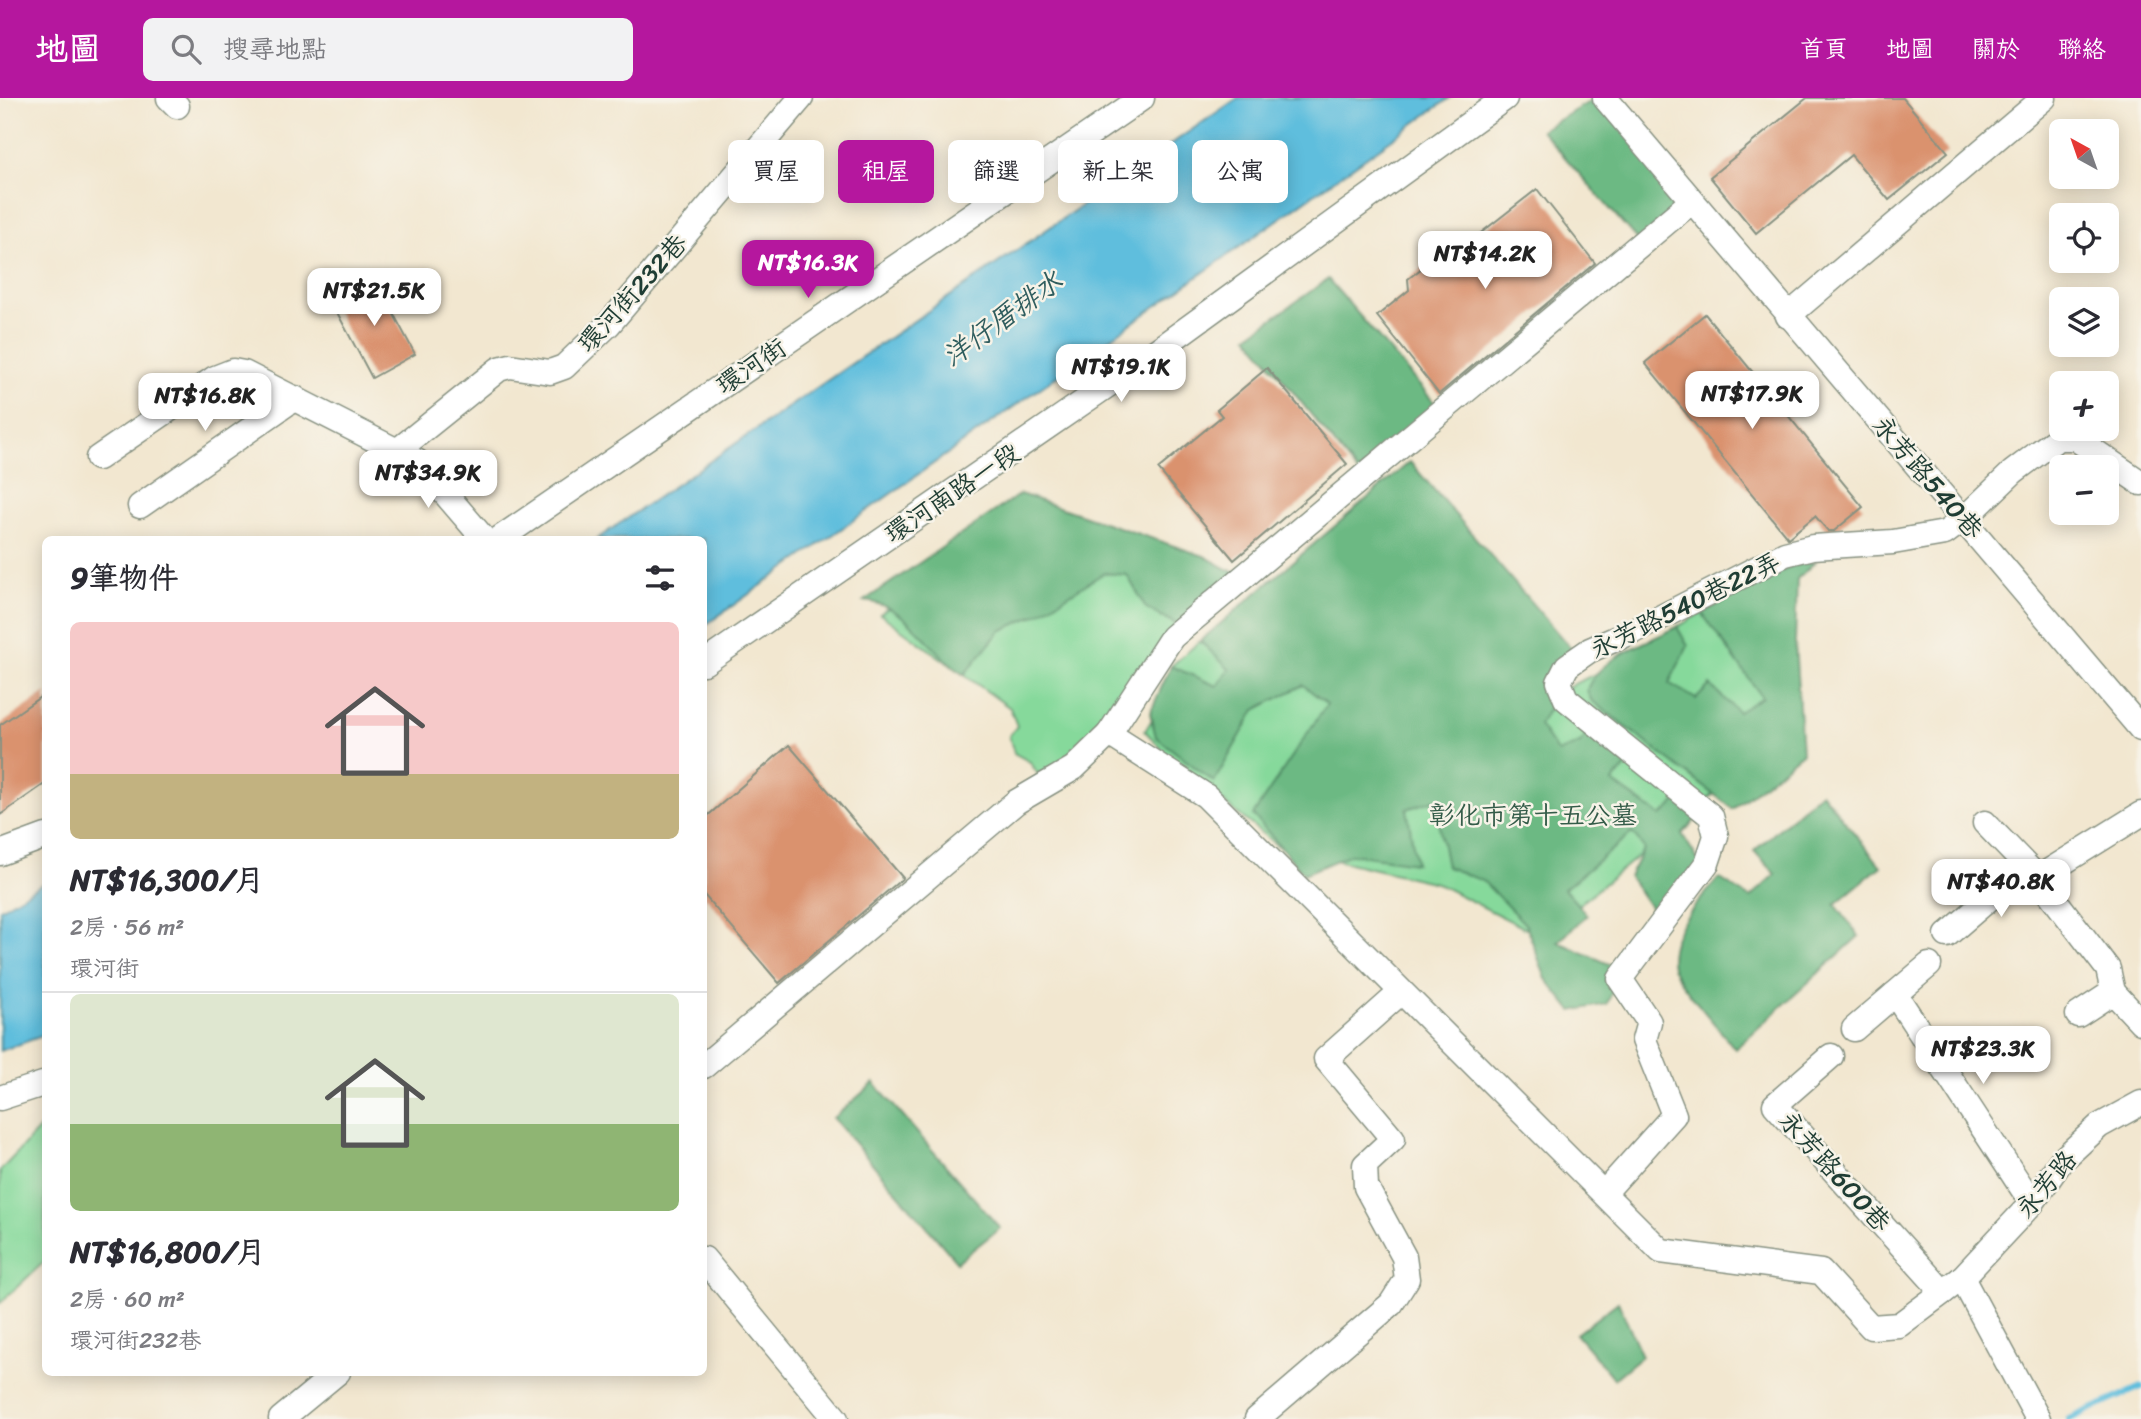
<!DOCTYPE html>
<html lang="zh-TW">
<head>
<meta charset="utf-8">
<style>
	:root { --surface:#fff; --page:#f2f2f3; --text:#2b2b33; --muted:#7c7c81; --line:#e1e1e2; --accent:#b5179e }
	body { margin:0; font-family:Sriracha,"LXGW WenKai TC",sans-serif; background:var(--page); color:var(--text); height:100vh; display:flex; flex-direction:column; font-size:26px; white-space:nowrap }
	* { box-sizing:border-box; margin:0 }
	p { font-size:23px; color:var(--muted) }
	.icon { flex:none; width:38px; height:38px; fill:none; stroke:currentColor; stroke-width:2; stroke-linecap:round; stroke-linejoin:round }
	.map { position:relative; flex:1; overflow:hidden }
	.details { position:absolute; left:42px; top:438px; width:665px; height:840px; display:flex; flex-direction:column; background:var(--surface); border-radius:10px; box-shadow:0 4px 18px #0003 }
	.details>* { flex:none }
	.top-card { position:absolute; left:728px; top:42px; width:665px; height:63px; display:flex; gap:14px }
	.needle { width:46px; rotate:320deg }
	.fabs { position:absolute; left:2049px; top:21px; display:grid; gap:14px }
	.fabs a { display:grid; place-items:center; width:70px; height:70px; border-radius:10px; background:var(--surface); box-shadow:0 4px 18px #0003; font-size:35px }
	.price { position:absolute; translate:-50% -60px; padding:0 16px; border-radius:14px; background:#fff; color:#222; font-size:23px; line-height:46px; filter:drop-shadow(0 2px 4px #0008) }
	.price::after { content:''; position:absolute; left:50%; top:42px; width:21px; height:16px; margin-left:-10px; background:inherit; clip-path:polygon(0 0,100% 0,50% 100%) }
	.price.active { background:var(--accent); color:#fff }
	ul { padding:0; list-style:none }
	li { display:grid; align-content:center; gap:14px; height:371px; padding:0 28px }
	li+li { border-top:2px solid var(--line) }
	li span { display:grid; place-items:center; height:217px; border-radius:10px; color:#555 }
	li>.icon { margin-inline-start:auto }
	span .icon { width:126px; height:126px; fill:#fffc; stroke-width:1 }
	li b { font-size:30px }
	h2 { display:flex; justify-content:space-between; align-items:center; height:84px; padding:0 28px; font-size:30px }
	.tag { padding:0 24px; border-radius:10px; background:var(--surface); box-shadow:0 4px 18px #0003; font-size:24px; line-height:63px }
	.tag.active { background:var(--accent); color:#fff }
	header { display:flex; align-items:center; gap:42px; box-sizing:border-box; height:98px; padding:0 35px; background:var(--accent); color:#fff }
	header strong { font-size:33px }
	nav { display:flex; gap:38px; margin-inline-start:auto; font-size:24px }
	.search { width:490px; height:63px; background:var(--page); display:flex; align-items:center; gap:18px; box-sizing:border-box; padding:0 24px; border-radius:10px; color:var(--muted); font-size:26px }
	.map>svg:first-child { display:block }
	.green { fill:#86d99b; stroke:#528b68; stroke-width:2 }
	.forest { fill:#6cb983; stroke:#467b5c; stroke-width:2 }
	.water { fill:#5fbedd; stroke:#3f7e88; stroke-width:2 }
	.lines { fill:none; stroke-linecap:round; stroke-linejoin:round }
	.stream { stroke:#5fbedd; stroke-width:6 }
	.building { fill:#da926e }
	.minor-casing { stroke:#889282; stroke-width:27 }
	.minor { stroke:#fff; stroke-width:24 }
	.labels { text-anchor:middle; stroke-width:5; stroke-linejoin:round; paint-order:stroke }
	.street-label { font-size:26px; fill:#1f3d34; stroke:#f7f3e8 }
	.park-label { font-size:26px; fill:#345c49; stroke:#f7f3e8 }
	.water-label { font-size:28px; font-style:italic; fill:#2f5d5e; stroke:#f7f3e8 }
</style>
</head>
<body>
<header>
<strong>地圖</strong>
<div class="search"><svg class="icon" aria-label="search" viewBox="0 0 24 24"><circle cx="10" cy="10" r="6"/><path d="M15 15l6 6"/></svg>搜尋地點</div>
<nav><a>首頁</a><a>地圖</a><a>關於</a><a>聯絡</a></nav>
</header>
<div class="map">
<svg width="2141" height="1321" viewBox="0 0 2141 1321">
	<rect width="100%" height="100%" fill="#f7f3e8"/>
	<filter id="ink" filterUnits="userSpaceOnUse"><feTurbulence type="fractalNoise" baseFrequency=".0143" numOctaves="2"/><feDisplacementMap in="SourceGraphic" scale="14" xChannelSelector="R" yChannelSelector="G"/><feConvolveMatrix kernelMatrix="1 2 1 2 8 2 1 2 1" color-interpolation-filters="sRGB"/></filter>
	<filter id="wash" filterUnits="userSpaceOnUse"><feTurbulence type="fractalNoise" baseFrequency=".00686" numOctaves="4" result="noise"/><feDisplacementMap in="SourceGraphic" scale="28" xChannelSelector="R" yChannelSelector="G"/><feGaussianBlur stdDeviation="1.57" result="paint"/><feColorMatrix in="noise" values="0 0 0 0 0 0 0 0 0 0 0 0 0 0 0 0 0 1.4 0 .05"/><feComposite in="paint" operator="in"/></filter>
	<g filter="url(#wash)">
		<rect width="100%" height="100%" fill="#f2e7d0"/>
		<g class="green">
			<polygon points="1022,413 1212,489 1088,658 1038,676 1030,664 1014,655 1009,638 1017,628 1010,610 880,516"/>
			<polygon points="1777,491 1774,647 1540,838 1436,785 1279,749 1175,665 1145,633 1181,573 1171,568 1200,543 1205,548 1473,633 1681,536 1677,529 1702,515 1708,523"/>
			<polygon points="45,1025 45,1163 0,1205 0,1073"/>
		</g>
		<g class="forest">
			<polygon points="1596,0 1685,98 1639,144 1541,32"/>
			<polygon points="1328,181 1439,310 1358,375 1248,238"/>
			<polygon points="1410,364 1580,561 1539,627 1558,655 1580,645 1595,626 1634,660 1612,684 1661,718 1685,696 1700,717 1682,736 1700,765 1693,780 1654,815 1629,779 1644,750 1632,735 1564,791 1587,817 1558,844 1621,871 1607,906 1572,913 1546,881 1526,827 1483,783 1447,769 1434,702 1407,711 1416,765 1351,756 1304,776 1253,717 1327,606 1303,587 1255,612 1214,684 1156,639 1150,615 1171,568 1217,588 1229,571 1200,543"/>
			<path d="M 1020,396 L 1204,458 L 1242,479 L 1185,531 L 1146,510 L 1127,477 L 1104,475 L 1038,516 L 1000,533 L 964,577 C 931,554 907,506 864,503 Z"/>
			<path d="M 1815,464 L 1797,481 L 1795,545 L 1802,655 L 1733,711 L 1591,602 L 1587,592 C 1597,560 1649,544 1677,529 L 1688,548 L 1669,585 L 1696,601 L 1710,587 L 1738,614 L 1762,599 L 1702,515 L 1792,467 Z"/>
			<path d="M 1821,694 L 1881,768 L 1835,806 L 1859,838 L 1735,951 C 1724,936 1675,882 1672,869 C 1665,835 1700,803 1719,780 L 1750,800 L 1776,776 L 1754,753 Z"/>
			<polygon points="874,985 1000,1130 957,1164 833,1020"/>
			<polygon points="1618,1204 1642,1258 1614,1281 1576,1236"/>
		</g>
		<g class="water">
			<polygon points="1238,0 1450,0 704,528 704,441 597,441"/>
			<polygon points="45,784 45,937 0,953 0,811"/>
		</g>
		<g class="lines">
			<polyline class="stream" points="2069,1321 2141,1289"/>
		</g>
		<g id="blocks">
			<g class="building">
				<polygon points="1807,0 1903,0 1948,54 1889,102 1851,57 1756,135 1710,79"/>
				<polygon points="1537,91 1595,165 1439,296 1377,218 1409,192 1408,181 1440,156 1445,163"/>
				<polygon points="375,181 415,256 372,280 332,205"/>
				<polygon points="1705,216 1863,409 1834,433 1828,433 1815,418 1788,440 1645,265"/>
				<polygon points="1267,270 1347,366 1234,462 1158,371 1222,318 1217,312"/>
				<polygon points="46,595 46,685 0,717 0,627"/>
				<polygon points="789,647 903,780 779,885 704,797 704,721"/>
			</g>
		</g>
	</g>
	<g filter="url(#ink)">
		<use href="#blocks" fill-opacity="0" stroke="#889282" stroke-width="2"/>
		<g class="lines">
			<defs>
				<g id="minor">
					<polyline points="169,0 177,8"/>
					<polyline points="1605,0 2141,631"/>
					<polyline points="1788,218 2044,0"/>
					<polyline points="397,353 418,364 484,441"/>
					<polyline points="98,360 215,280 233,273 244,275 397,353 499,271 510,268 550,274 564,269 609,226 801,0"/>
					<polyline points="140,408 295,300"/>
					<polyline points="499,441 1142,0"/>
					<polyline points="704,565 1137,267 1505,0"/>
					<polyline points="1109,636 1206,698 1661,1153 1821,1174 1871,1229 1899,1227 1962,1180 2032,1105 2061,1063 2099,1028 2141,1005"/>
					<polyline points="1985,725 2038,780 2108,871 2113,894 2078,917"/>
					<polyline points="0,755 46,738"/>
					<polyline points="2038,780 2141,716"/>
					<polyline points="1947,837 2025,770"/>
					<polyline points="2113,894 2141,924"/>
					<polyline points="1895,896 2032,1105"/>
					<polyline points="1854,931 1929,867"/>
					<polyline points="1831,958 1775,1007 1943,1194"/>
					<polyline points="704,968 1016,704 1074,670 1109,636 1172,539 1692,103"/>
					<polyline points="0,1000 46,985"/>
					<polyline points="1604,1095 1674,1017 1644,942 1649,924 1620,881 1707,765 1716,738 1711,718 1566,601 1559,584 1567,568 1590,552 1636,532 1785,456 1813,449 1893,444 1945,435 1965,420 2013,374 2058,340 2075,340 2141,385"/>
					<polyline points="704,1161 836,1321"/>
					<polyline points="1962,1180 2038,1321"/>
					<polyline points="281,1321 338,1274"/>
					<polyline points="1257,1321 1391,1206 1407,1181 1404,1159 1366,1089 1365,1067 1393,1041 1326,961 1400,895"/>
				</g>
			</defs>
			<use href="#minor" class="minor-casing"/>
			<use href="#minor" class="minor"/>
		</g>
	</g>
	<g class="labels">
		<g class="street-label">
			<text transform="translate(632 195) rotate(-48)" y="9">環河街232巷</text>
			<text transform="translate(751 268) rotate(-34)" y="9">環河街</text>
			<text transform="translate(1928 379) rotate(49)" y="9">永芳路540巷</text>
			<text transform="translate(952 395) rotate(-34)" y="9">環河南路一段</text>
			<text transform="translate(1685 507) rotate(-26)" y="9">永芳路540巷22弄</text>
			<text transform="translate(1835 1073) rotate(48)" y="9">永芳路600巷</text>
			<text transform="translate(2046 1086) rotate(-50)" y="9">永芳路</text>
		</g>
		<g class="park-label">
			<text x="1533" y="726">彰化市第十五公墓</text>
		</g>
		<g class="water-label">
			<text transform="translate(1002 220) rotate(-36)" y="10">洋仔厝排水</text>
		</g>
	</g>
</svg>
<div class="fabs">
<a><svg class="needle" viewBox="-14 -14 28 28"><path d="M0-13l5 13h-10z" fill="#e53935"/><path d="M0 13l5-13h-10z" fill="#7c7c81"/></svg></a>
<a><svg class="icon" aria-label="locate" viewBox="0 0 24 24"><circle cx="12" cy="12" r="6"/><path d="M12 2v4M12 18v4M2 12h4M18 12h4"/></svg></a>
<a><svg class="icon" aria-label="layers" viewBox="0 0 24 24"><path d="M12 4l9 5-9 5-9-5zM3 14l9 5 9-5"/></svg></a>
<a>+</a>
<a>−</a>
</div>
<b class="price" style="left:1485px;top:193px">NT$14.2K</b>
<b class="price active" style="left:808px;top:202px">NT$16.3K</b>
<b class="price" style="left:374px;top:230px">NT$21.5K</b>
<b class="price" style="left:1121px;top:306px">NT$19.1K</b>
<b class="price" style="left:1752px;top:333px">NT$17.9K</b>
<b class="price" style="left:205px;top:335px">NT$16.8K</b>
<b class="price" style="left:428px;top:412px">NT$34.9K</b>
<b class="price" style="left:2001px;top:821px">NT$40.8K</b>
<b class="price" style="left:1983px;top:988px">NT$23.3K</b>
<div class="top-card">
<a class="tag">買屋</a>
<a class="tag active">租屋</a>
<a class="tag">篩選</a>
<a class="tag">新上架</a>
<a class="tag">公寓</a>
</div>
<section class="details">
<h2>9筆物件<svg class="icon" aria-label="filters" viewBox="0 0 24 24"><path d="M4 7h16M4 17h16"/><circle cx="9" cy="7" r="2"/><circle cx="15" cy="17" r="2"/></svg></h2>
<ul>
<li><span style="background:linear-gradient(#f6c9c9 70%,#c2b280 0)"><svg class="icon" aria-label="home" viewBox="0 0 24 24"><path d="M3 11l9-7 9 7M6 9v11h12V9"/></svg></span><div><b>NT$16,300/月</b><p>2房 · 56 m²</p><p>環河街</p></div></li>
<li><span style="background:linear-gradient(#dfe7d0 60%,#8fb573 0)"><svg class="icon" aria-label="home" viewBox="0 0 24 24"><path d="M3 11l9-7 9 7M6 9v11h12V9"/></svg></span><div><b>NT$16,800/月</b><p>2房 · 60 m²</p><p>環河街232巷</p></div></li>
</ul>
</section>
</div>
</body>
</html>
